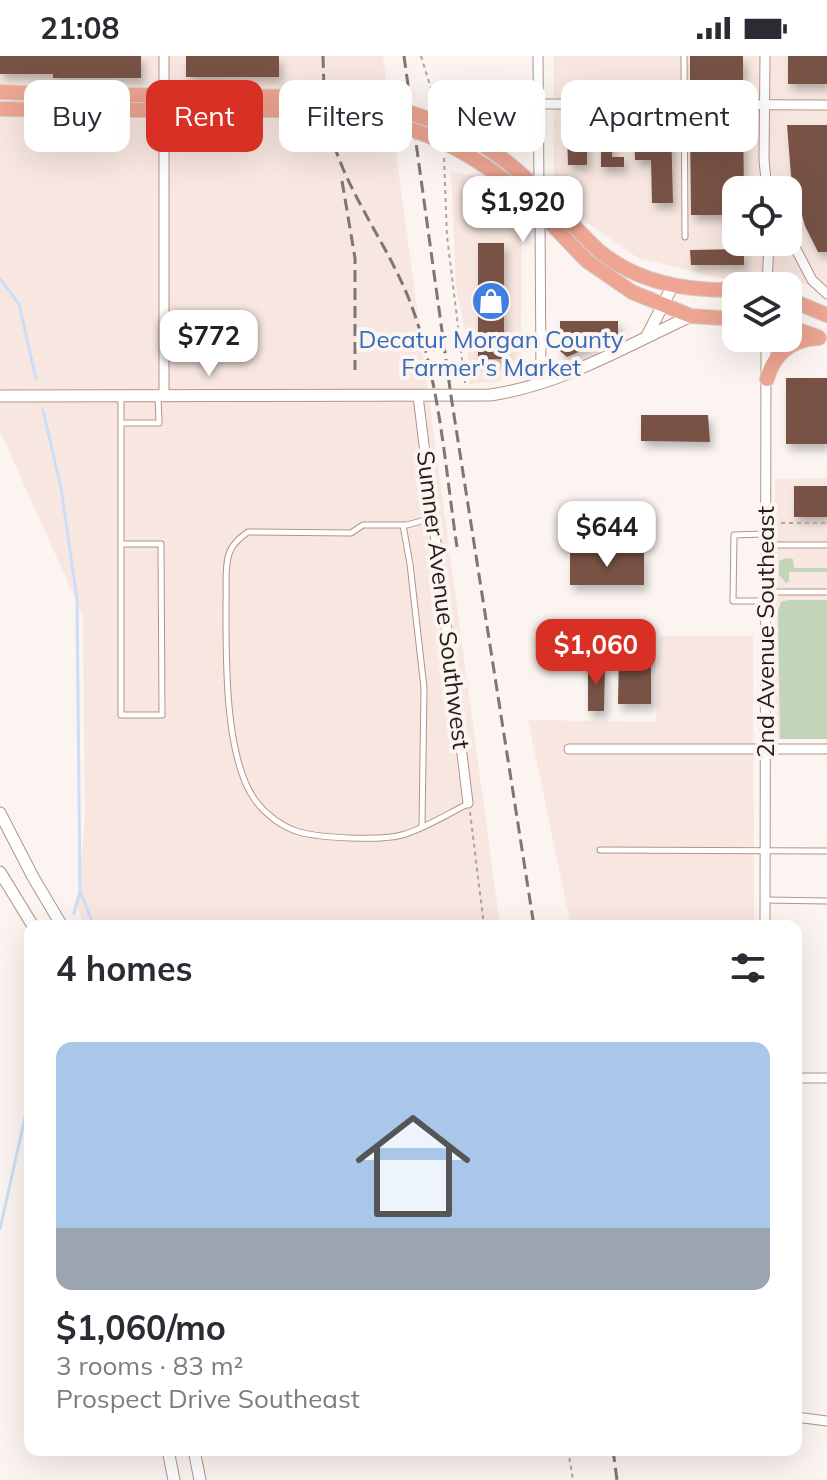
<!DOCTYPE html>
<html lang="en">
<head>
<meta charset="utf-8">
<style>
	:root { --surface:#fff; --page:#f2f2f3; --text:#2b2b33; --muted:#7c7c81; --accent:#d93025 }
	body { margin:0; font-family:Mulish,sans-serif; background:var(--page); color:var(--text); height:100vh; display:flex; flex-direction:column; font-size:30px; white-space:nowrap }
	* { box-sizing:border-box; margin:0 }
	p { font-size:26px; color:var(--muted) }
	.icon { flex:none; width:44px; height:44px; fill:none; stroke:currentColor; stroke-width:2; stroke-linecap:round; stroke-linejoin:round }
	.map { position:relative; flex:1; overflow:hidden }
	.drawer { position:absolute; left:24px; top:864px; width:778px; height:536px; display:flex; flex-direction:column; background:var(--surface); border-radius:16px; box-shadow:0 8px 32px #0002 }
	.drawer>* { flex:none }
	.top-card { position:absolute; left:24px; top:24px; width:780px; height:72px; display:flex; gap:16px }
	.tools { position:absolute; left:722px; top:120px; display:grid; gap:16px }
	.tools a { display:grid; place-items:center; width:80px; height:80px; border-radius:16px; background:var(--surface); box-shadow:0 8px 32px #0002; font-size:40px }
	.price { position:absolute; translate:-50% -68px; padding:0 18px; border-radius:16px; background:#fff; color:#222; font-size:26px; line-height:52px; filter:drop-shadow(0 2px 4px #0008) }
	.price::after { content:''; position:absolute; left:50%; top:48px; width:24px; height:18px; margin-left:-12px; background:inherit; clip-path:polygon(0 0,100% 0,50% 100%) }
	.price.current { background:var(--accent); color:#fff }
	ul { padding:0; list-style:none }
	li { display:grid; align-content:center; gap:16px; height:424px; padding:0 32px }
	li span { display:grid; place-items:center; height:248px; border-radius:16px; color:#555 }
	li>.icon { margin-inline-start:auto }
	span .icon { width:144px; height:144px; fill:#fffc; stroke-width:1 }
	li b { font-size:34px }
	h2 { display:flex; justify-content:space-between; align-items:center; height:96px; padding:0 32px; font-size:34px }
	.tag { padding:0 28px; border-radius:16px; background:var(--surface); box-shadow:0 8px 32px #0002; font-size:28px; line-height:72px }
	.tag.current { background:var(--accent); color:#fff }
	.status { display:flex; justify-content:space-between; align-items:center; height:56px; padding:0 40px; background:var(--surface); direction:ltr }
	.status svg { height:22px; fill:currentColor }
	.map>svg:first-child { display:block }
	.built { fill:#f8e7e0; fill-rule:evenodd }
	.green { fill:#c3d5b9 }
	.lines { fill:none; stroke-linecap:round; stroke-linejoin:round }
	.stream { stroke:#cbddf9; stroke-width:3 }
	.building { fill:#785345; filter:url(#shadow) }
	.service-casing { stroke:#b49488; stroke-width:7 }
	.minor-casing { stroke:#b49488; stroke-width:11 }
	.tertiary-casing { stroke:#b49488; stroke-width:13 }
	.primary-casing { stroke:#d4d1d0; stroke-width:16 }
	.path { stroke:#ada4a1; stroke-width:2; stroke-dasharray:4 4; stroke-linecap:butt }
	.service { stroke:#fff; stroke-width:5 }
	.minor { stroke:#fff; stroke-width:9 }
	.tertiary { stroke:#fff; stroke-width:11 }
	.primary { stroke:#eea591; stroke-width:14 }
	.rail { stroke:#7f7571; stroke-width:3; stroke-dasharray:12 6; stroke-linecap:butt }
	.primary-bridge-casing { stroke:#d4d1d0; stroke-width:16; stroke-linecap:butt }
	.primary-bridge { stroke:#eea591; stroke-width:14 }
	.labels { text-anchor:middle; stroke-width:8; stroke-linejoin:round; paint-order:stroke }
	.shop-label { font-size:24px; fill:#366cbe; stroke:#fbf4f1 }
	.street-label { font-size:24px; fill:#271b16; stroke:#fbf4f1 }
</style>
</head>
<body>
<div class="status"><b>21:08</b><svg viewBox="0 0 49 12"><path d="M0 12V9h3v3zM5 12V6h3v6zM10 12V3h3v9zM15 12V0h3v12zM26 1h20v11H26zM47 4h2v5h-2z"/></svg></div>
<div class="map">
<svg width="827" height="1424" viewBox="0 0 827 1424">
	<defs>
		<filter id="shadow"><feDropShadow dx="3.5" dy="6" stdDeviation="4" flood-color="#0004"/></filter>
	</defs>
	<rect width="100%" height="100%" fill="#fbf4f1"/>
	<g class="built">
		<polygon points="0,0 383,0 500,870 84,870 77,848 85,764 83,560 0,375"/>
		<path d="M 554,0 L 827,0 L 827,232 L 788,225 L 724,223 L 638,202 L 586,166 L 554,127 ZM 736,134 L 788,134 L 788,186 L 736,186 Z"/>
		<polygon points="451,116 522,128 521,319 495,326 469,328 467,288 456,229"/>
		<polygon points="827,422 827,683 775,683 775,423"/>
		<polygon points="659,580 753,580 754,870 571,870 528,664 656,666"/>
	</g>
	<g class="green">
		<polygon points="786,502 793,503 794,512 827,512 827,516 789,516 789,525 786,527 779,519 779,505"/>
		<polygon points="788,544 827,544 827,683 780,683 778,555 781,546"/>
	</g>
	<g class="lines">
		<g class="stream">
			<polyline points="0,223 19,248 36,323"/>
			<polyline points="43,354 61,432 77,543 80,835 74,857"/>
			<polyline points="80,835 94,870"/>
			<polyline points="0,1173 30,1039"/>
		</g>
	</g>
	<g class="building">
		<polygon points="0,0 141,0 141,22 53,22 53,18 0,18"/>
		<rect x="186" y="0" width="93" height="21"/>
		<rect x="690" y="0" width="53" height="27"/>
		<rect x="788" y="0" width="39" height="28"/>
		<polygon points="601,68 612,68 612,101 624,101 624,111 601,111"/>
		<polygon points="690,68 743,68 744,134 736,134 736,159 691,159"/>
		<polygon points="671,69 673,147 652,147 651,104 635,104 634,70"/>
		<polygon points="787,69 827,69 827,196 818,196 805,170 791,119"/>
		<polygon points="567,77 587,77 587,109 568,109"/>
		<rect x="478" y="187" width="26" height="116"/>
		<polygon points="744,193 744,209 691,209 690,194"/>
		<polygon points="560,265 618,265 618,279 567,301 560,295"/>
		<rect x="786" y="322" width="41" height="66"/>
		<polygon points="641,359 708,359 710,386 641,385"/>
		<rect x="794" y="430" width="33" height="31"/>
		<rect x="570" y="497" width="74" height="32"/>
		<polygon points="619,594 651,595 651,648 618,648"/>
		<polygon points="588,608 605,608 604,655 588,655"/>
	</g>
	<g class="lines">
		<defs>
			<g id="service">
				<polyline points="684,0 685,181"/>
				<polyline points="121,367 159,367 158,340"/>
				<path d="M 432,462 L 407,469 L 363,469 L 351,477 L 248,476 C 239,482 232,488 229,498 C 224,512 227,532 226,547 C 226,599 224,701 255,744 C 265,758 282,771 299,776 C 321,782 379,785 402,779 C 424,773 447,758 468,748"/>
				<polyline points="403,469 410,508 424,632 422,770"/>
				<polyline points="765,478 734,479 733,545 766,545"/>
				<polyline points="121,488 121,659 162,659 161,488 121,488 121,341"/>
				<polyline points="766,489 827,489"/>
				<polyline points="767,536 827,536"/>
				<polyline points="600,794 827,795"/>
				<polyline points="766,844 827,845"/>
			</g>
			<g id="minor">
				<polyline points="538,0 539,137"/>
				<polyline points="765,0 764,104 767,134"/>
				<polyline points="539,48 827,49"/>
				<polyline points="540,155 541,328"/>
				<polyline points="788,178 812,224 827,238"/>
				<polyline points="767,230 769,186"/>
				<polyline points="164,339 164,0"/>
				<polyline points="418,340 468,747"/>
				<polyline points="569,693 827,693"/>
				<polyline points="765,870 766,282"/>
				<polyline points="796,1022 827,1022"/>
				<polyline points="796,1361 827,1365"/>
			</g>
			<g id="tertiary">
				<polyline points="647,280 673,229"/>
				<path d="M 0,340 L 490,339 C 561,329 626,290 691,260"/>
				<polyline points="0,757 33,821 62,870"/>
				<polyline points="0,816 33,870"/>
				<polyline points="168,1394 174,1424"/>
				<polyline points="194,1394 200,1424"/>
			</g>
			<g id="primary">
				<polyline points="0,36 46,38"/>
				<polyline points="0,53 60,54"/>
				<path d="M 598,194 C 637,227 686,235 736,234"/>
				<polyline points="587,205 632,236 691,260 736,263"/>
				<polyline points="788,243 827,259"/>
				<polyline points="788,270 818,281"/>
				<path d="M 767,323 C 774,297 793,283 819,282"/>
			</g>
		</defs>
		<use href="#service" class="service-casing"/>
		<use href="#minor" class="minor-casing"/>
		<use href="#tertiary" class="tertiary-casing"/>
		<use href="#primary" class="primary-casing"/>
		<g class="path">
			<polyline points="421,0 437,52"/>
			<polyline points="444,102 447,180 465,327"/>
			<polyline points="781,467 827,467"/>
			<polyline points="470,756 484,870"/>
			<polyline points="568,1394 573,1424"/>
		</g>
		<use href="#service" class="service"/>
		<use href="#minor" class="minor"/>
		<use href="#tertiary" class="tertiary"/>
		<use href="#primary" class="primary"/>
		<g class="rail">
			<path d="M 323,0 C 324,26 323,54 331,79 C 348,140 390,191 412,251 C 440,327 445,411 457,491"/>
			<polyline points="404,0 451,340 534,870"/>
			<polyline points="342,125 355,202 355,314"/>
			<polyline points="613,1394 617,1424"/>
		</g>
		<defs>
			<g id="primary-bridge">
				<path d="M 46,38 C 107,39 168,39 229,40 C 320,41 400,39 481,88 C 526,115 560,158 598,194"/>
				<path d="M 60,54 C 114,54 169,54 223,54 C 322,54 400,53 485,110 C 525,136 554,172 587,205"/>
			</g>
		</defs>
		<use href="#primary-bridge" class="primary-bridge-casing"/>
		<use href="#primary-bridge" class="primary-bridge"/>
	</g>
	<defs>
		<symbol id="shop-disc" viewBox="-11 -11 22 22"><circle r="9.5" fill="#3f7fe0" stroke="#fbf4f1"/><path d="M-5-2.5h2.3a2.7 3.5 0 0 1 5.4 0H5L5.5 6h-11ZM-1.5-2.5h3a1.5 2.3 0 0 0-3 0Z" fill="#fff"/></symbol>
	</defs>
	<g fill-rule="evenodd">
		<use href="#shop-disc" x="469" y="223" width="44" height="44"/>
	</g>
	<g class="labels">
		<g class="shop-label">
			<text x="491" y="292">Decatur Morgan County<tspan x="491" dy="28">Farmer's Market</tspan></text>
		</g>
		<g class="street-label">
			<text transform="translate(443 544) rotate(83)" y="8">Sumner Avenue Southwest</text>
			<text transform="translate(766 576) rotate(-90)" y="8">2nd Avenue Southeast</text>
		</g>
	</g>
</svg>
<div class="tools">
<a><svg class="icon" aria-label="locate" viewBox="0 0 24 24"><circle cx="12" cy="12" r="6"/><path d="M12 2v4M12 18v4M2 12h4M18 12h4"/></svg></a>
<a><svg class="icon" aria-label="layers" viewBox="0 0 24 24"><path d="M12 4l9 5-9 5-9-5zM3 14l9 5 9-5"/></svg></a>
</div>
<b class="price" style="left:523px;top:188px">$1,920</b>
<b class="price" style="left:209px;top:322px">$772</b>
<b class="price" style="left:607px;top:513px">$644</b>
<b class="price current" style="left:596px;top:631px">$1,060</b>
<div class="top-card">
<a class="tag">Buy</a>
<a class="tag current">Rent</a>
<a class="tag">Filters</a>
<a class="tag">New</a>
<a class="tag">Apartment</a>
</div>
<section class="drawer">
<h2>4 homes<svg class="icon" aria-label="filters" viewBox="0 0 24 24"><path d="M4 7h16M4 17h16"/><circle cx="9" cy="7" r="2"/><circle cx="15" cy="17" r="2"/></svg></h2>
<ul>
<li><span style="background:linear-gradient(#a9c7e8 75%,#9aa5b1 0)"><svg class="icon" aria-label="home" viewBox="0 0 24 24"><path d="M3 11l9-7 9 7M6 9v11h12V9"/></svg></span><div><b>$1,060/mo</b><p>3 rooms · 83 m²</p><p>Prospect Drive Southeast</p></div></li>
</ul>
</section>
</div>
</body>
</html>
